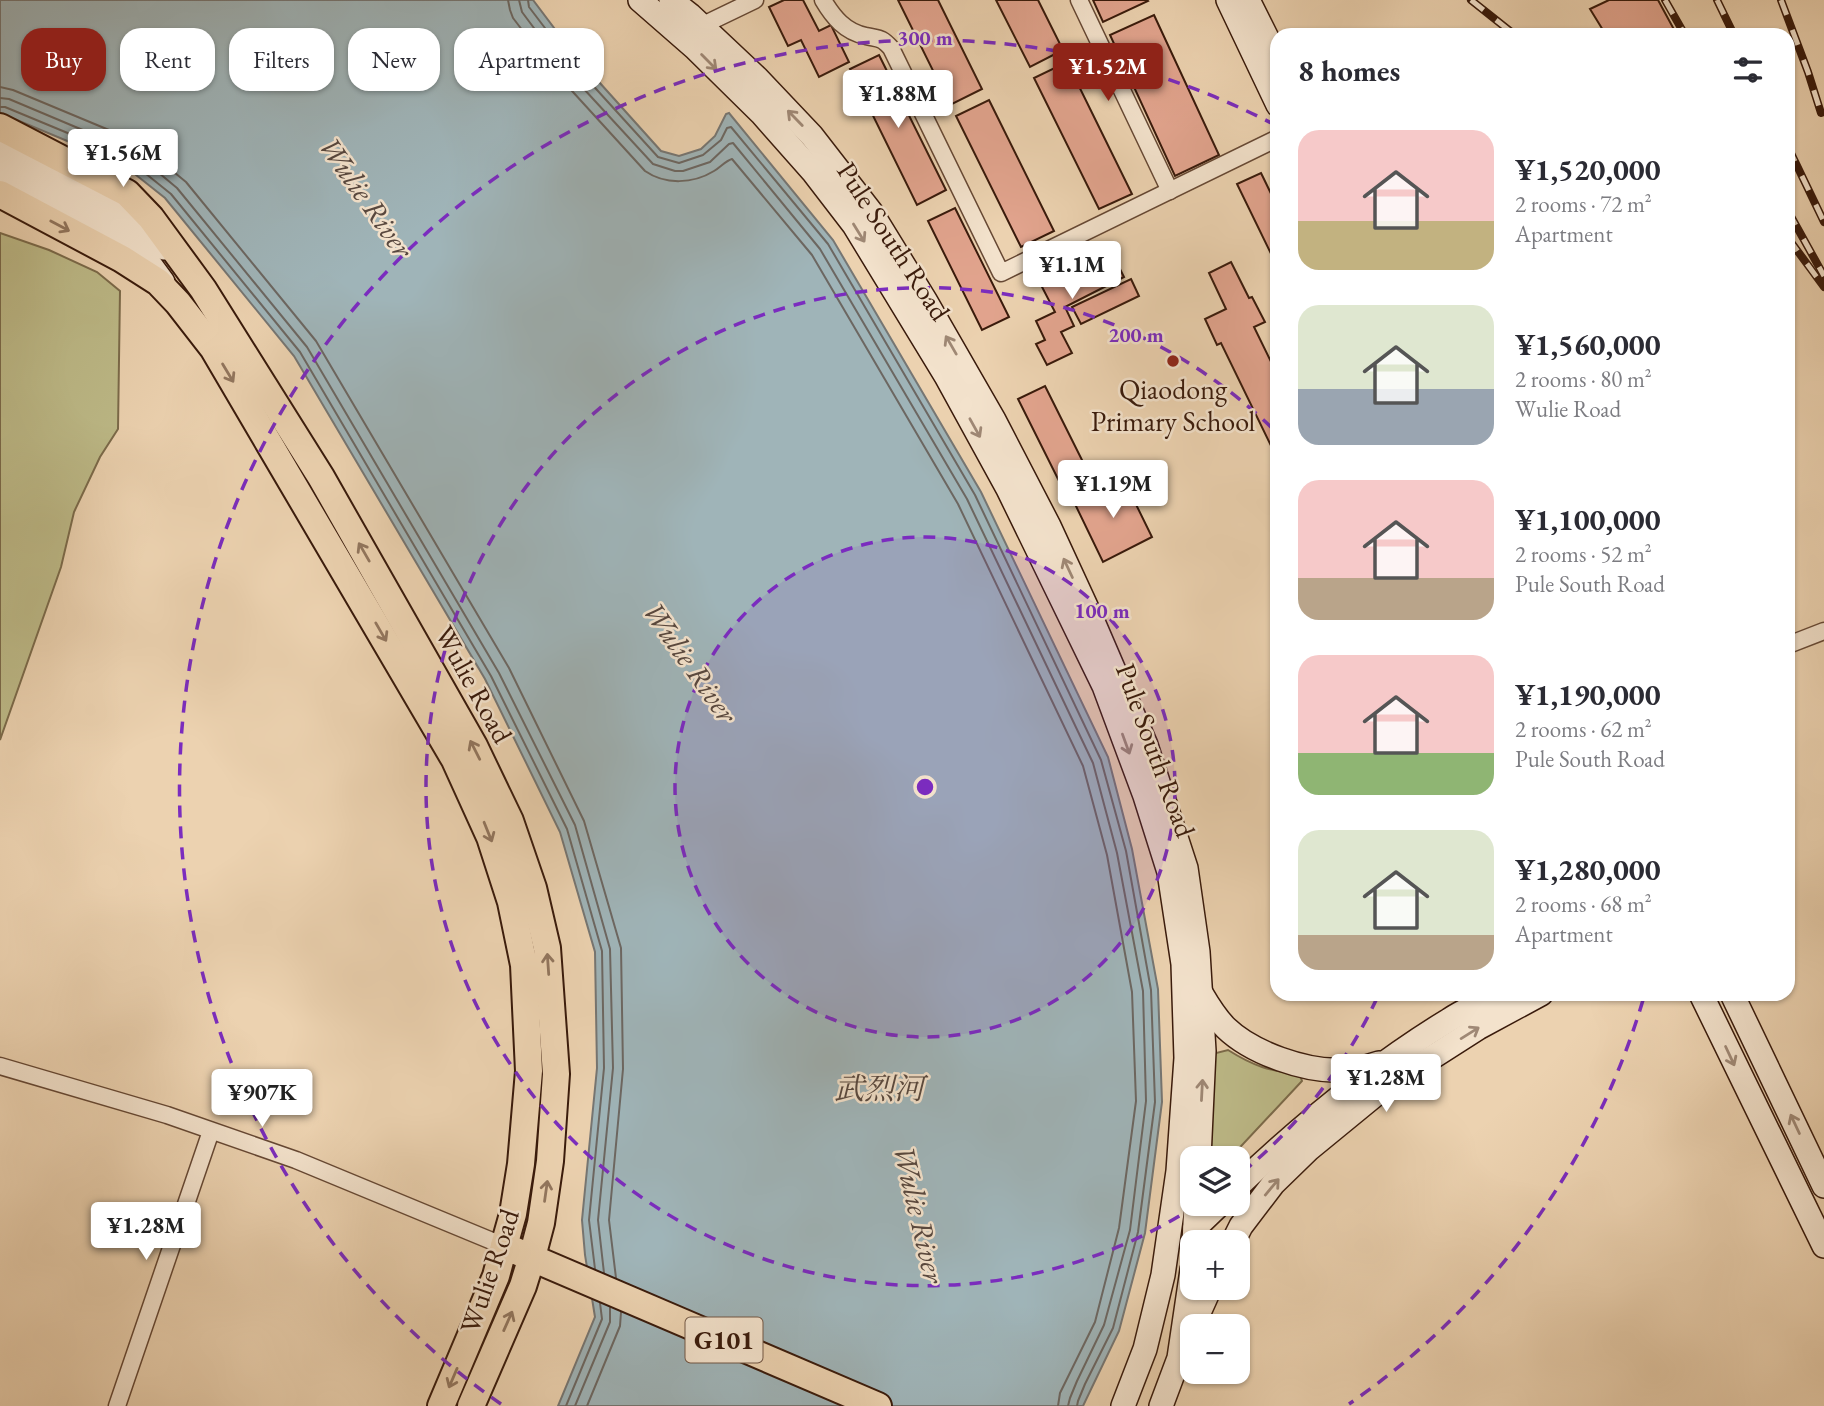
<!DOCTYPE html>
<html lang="en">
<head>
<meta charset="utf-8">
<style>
	:root { --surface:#fff; --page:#f7f7f7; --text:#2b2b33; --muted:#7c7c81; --accent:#8f2418 }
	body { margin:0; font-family:"EB Garamond","Noto Serif SC",serif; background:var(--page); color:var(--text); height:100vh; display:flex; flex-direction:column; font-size:26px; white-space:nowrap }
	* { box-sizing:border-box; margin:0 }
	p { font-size:23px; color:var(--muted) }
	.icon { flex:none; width:38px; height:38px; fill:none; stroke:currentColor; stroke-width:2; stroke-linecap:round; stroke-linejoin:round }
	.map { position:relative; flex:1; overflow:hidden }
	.details { position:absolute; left:1270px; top:28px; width:525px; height:973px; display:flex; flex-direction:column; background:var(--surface); border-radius:21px; box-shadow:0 2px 5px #0004 }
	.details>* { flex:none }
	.hud { position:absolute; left:21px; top:28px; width:665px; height:63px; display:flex; gap:14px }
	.tools { position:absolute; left:1180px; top:1146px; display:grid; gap:14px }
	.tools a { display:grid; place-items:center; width:70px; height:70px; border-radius:14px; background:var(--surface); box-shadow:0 2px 5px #0004; font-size:35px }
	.price { position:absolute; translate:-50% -60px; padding:0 16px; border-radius:7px; background:#fff; color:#222; font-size:23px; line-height:46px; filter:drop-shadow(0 2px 4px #0008) }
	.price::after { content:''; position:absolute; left:50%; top:42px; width:21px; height:16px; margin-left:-10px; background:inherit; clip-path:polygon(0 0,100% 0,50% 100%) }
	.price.on { background:var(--accent); color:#fff }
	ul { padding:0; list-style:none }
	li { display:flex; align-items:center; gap:21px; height:175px; padding:0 28px }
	li span { display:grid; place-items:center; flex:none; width:196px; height:140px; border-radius:21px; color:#555 }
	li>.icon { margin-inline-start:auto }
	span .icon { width:84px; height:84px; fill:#fffc; stroke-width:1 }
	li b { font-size:30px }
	h2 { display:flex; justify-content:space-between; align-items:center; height:84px; padding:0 28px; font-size:30px }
	.chip { padding:0 24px; border-radius:21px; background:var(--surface); box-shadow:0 2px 5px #0004; font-size:24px; line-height:63px }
	.chip.on { background:var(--accent); color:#fff }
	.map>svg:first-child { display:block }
	.green { fill:#bdba88; stroke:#7b6a4a; stroke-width:2 }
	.water { fill:#9fb4b8; stroke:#767673; stroke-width:2 }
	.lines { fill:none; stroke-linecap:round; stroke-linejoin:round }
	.shore { stroke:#6c6762; stroke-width:2 }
	.building { fill:#e2a48e; stroke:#391a0b; stroke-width:2 }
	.minor-casing { stroke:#664834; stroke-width:19 }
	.secondary-casing { stroke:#391a0b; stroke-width:26 }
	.primary-casing { stroke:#391a0b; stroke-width:30 }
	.trunk-casing { stroke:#391a0b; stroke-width:30 }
	.minor { stroke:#f3e2cc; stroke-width:16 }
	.secondary { stroke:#f3e2cc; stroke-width:23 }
	.primary { stroke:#ecd2b0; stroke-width:26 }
	.trunk { stroke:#ecd2b0; stroke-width:26 }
	.rail-casing { stroke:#391a0b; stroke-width:8 }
	.rail { stroke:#f3e2cc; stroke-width:5; stroke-dasharray:16; stroke-linecap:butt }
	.oneway { stroke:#9f8875 }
	.oneway2 { stroke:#92765e }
	.ring { fill:none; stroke:#7b2cbf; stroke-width:3.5; stroke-dasharray:12 9 }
	.poi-dot { fill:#8f2418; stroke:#f3e2cc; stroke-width:2.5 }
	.labels { text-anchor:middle; stroke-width:5; stroke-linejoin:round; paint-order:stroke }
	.shield { fill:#f3e2cc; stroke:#715645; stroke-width:2 }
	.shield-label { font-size:26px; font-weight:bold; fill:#391a0b }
	.street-label { font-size:28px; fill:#391a0b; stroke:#f3e2cc }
	.poi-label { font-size:28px; fill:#391a0b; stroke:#f3e2cc }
	.water-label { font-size:30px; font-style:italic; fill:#58483f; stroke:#f3e2cc }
	.centre { fill:#7b2cbf; stroke:#f3e2cc; stroke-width:3.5 }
	.ring-label { font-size:21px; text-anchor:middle; font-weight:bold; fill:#7b2cbf; stroke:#f3e2cc; stroke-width:5; stroke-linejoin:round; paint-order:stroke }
</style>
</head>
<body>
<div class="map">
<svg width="1824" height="1406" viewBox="0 0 1824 1406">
	<rect width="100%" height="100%" fill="#ecd2b0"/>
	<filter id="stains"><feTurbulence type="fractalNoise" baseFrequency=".00286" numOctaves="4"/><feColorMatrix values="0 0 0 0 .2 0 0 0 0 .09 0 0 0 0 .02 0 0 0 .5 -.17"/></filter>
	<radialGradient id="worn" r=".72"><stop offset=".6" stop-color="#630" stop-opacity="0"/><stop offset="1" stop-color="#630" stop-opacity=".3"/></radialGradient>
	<g class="green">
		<polygon points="0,233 49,250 97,272 120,291 118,429 100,457 74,512 61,567 0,740"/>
		<path d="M 1228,1050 C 1255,1067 1268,1070 1300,1075 L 1302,1081 L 1230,1158 L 1205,1158 L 1212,1062 L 1216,1053 Z"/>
	</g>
	<polygon class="water" points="0,0 533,0 573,53 661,151 679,156 701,149 715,136 726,114 729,113 833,240 981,492 1108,757 1132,849 1158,989 1162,1102 1145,1233 1119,1331 1083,1406 558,1406 595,1317 585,1255 582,1220 597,1068 595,952 560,832 485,679 294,356 165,198 131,171 108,158 0,113"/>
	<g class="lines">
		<g class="shore">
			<path d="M 508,0 L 510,10 L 513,18 L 552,69 L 645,171 C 665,185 693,184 714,171 C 721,167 725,161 732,159 L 812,255 L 958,504 L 1083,766 L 1107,855 L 1132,992 L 1136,1101 L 1119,1228 L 1095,1322 L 1060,1393 L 1058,1406"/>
			<polyline points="519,0 522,12 560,63 653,164 675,171 683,171 710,162 729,144 733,143 820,249 967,499 1093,763 1117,853 1143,991 1146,1101 1130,1230 1104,1325 1077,1381 1070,1398 1068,1406"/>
			<polyline points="528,0 529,7 567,57 658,157 679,163 703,155 721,140 727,128 731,127 828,244 975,495 1101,760 1126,851 1151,990 1155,1102 1138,1232 1113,1328 1085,1384 1078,1401 1077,1406"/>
			<polyline points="0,87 13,90 121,135 147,150 186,182 316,341 509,668 584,821 621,948 623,1069 609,1220 616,1278"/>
			<polyline points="0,98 9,99 116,144 141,158 177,188 307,347 499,673 575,825 610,949 613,1068 598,1220 604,1273"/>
			<polyline points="0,107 5,107 111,151 135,165 171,194 300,352 491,676 567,829 602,951 604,1068 589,1220 595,1269"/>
			<polyline points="566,1406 602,1319 600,1303"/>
			<polyline points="575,1406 610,1322 610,1308"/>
			<polyline points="587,1406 620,1326 621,1312"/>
		</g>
	</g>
	<g class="building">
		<polygon points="784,0 803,0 819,31 831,25 849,62 819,77 801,40 788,46 769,7"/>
		<polygon points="898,0 938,0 982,89 950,105"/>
		<polygon points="996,0 1038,0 1063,50 1030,67"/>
		<polygon points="1093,0 1147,0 1148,1 1103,22"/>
		<polygon points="1609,0 1658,0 1677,35 1606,35 1590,9"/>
		<polygon points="1154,15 1219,155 1175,176 1110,35"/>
		<polygon points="879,55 946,190 917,205 850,69"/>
		<polygon points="1067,62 1132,194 1099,209 1034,78"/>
		<polygon points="989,100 1054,231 1021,247 956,116"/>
		<polygon points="1261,173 1278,208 1278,268 1237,184"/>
		<polygon points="955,208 1009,317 982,330 928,221"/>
		<polygon points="1111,251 1124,277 1065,307 1074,326 1061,332 1072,353 1047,365 1036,344 1045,340 1036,321 1055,312 1041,285"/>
		<polygon points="1231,262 1249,298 1252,297 1265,322 1254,327 1278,376 1278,460 1221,343 1217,345 1205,319 1226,309 1209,273"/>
		<polygon points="1131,279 1139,296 1081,324 1072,307"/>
		<polygon points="1045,386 1087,470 1060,483 1018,399"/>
		<polygon points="1123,478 1152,537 1103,562 1074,502"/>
	</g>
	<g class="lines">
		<defs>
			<g id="minor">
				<path d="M 823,0 C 833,17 845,32 866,36 C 879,39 881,37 891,48 L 1001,273 L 1278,138"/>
				<polyline points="1079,0 1170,191"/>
				<polyline points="701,26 755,0"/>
				<polyline points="1788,645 1824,631"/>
				<polyline points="0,1066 167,1115 296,1160 504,1246"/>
				<polyline points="117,1406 211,1131"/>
			</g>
			<g id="secondary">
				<polyline points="640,0 695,48 761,113 814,173 854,225 946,376 1008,489 1104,686 1145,796 1169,872 1183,964 1186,1058 1178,1171 1163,1275 1145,1349 1123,1406"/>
				<polyline points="671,0 690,15 757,78 812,136 871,212 925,300 994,420 1049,526 1091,617 1146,745 1186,868 1198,952 1204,1051 1199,1158"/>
				<polyline points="1228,0 1278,105"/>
				<polyline points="1248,0 1278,60"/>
				<path d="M 0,149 C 56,177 120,203 164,248"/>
				<polyline points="0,171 91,216 141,252 163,282"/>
				<path d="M 1201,993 C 1208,1005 1216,1018 1226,1028 C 1252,1053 1306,1072 1342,1070 C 1355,1070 1367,1067 1379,1063"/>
				<polyline points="1701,994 1824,1246"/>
				<polyline points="1732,994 1824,1186"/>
				<path d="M 1237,1187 C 1302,1125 1372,1067 1449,1020 C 1464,1010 1481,1003 1496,994"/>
				<polyline points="1195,1228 1220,1204"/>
				<polyline points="1194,1242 1196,1204"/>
				<polyline points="1233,1242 1241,1226 1273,1184 1309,1149 1381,1090 1478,1028 1541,994"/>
				<polyline points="1193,1326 1210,1288"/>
				<polyline points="1161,1406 1179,1358 1192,1270"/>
			</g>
			<g id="primary">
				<polyline points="0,127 127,193 151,218 203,289 321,477 474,746 510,821 533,888 547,948 556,1074 550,1161 541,1223 532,1257"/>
				<polyline points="0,194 122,259 158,282 178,303 213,348 455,760 490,837 511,902 524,965 529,1071 521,1164 513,1214 504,1246"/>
			</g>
			<g id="trunk">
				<polyline points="441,1406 496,1276 504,1246 878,1406"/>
				<polyline points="471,1406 523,1286 532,1257"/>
			</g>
		</defs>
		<use href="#minor" class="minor-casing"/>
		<use href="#secondary" class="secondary-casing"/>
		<use href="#primary" class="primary-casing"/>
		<use href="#trunk" class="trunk-casing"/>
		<use href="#minor" class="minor"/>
		<use href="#secondary" class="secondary"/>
		<use href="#primary" class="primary"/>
		<use href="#trunk" class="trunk"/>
		<defs>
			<g id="rail">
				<polyline points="1471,0 1515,35"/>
				<polyline points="1665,0 1685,35"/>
				<polyline points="1717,0 1734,35"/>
				<polyline points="1781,0 1808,72 1821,113"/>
				<polyline points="1788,147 1824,222"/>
				<polyline points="1788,211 1824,276"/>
				<polyline points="1788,238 1824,287"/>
			</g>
		</defs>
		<use href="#rail" class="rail-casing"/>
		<use href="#rail" class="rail"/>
	</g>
	<defs><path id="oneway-shaft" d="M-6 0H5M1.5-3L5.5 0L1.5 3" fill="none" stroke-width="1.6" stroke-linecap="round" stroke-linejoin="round" transform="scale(1.75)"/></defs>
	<g class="oneway">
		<use href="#oneway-shaft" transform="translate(709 62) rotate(45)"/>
		<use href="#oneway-shaft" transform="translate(795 118) rotate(-134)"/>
		<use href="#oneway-shaft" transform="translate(859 233) rotate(58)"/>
		<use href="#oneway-shaft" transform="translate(951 345) rotate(-120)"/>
		<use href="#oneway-shaft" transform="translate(975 428) rotate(61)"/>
		<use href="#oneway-shaft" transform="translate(1068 568) rotate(-115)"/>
		<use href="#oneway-shaft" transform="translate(1126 744) rotate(70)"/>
		<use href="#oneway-shaft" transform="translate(1470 1033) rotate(-32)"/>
		<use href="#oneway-shaft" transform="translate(1730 1056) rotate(65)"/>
		<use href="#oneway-shaft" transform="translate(1202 1090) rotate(-87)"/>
		<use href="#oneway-shaft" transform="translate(1795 1124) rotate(-115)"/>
		<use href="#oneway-shaft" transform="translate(1272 1187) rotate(-50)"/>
	</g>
	<g class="oneway2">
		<use href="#oneway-shaft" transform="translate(60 226) rotate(28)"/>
		<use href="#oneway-shaft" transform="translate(228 373) rotate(59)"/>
		<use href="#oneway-shaft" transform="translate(364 552) rotate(-120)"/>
		<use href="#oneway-shaft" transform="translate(381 632) rotate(60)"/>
		<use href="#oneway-shaft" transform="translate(475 750) rotate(-117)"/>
		<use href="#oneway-shaft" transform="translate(488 832) rotate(68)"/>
		<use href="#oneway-shaft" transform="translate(548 964) rotate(-94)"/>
		<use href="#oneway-shaft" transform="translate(546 1191) rotate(-82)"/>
		<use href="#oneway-shaft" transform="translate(508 1321) rotate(-66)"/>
		<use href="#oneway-shaft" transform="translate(453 1378) rotate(113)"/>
	</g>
	<circle cx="925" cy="787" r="250" fill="#7b2cbf" fill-opacity=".12"/>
	<g class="ring">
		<circle cx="925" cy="787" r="250"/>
		<path d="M1377 998A499 499 0 0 1 1239 1175M1197 1205A499 499 0 1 1 1275 431"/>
		<path d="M1643 1000A749 749 0 0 1 1349 1404M501 1404A749 749 0 0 1 1277 126"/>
	</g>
	<circle class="poi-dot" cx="1173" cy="361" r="7"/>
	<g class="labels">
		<rect class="shield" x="685.5" y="1317.5" width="77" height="45" rx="5"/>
		<g class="shield-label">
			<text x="724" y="1349">G101</text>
		</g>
		<g class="street-label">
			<text transform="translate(894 241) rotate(57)" y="10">Pule South Road</text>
			<text transform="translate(474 684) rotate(61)" y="10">Wulie Road</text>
			<text transform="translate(1156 750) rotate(70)" y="10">Pule South Road</text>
			<text transform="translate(489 1271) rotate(-71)" y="10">Wulie Road</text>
		</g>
		<g class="poi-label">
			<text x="1173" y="399">Qiaodong<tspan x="1173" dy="32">Primary School</tspan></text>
		</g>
		<g class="water-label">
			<text transform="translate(366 197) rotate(55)" y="10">Wulie River</text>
			<text transform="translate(690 662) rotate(55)" y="10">Wulie River</text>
			<text x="879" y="1099">武烈河</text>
			<text transform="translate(919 1214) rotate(77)" y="10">Wulie River</text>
		</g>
	</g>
	<circle cx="925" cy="787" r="10" class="centre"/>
	<g class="ring-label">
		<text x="925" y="45">300 m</text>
		<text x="1136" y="342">200 m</text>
		<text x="1102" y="618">100 m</text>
	</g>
	<rect width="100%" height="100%" filter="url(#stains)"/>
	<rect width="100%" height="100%" fill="url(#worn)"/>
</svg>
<div class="tools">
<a><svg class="icon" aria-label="layers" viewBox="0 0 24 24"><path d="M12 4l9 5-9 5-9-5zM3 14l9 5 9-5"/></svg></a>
<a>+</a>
<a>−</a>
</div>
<b class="price on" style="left:1108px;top:103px">¥1.52M</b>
<b class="price" style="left:898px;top:130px">¥1.88M</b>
<b class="price" style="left:123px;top:189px">¥1.56M</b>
<b class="price" style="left:1072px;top:301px">¥1.1M</b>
<b class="price" style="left:1113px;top:520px">¥1.19M</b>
<b class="price" style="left:1386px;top:1114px">¥1.28M</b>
<b class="price" style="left:262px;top:1129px">¥907K</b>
<b class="price" style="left:146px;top:1262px">¥1.28M</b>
<div class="hud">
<a class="chip on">Buy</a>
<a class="chip">Rent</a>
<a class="chip">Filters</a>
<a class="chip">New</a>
<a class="chip">Apartment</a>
</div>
<section class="details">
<h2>8 homes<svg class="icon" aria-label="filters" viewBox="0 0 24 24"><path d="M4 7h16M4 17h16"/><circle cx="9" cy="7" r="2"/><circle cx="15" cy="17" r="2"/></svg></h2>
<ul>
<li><span style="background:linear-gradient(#f6c9c9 65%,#c2b280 0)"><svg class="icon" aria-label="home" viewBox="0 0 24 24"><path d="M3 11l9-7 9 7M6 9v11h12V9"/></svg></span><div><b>¥1,520,000</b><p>2 rooms · 72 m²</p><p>Apartment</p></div></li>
<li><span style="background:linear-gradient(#dfe7d0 60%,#9aa5b1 0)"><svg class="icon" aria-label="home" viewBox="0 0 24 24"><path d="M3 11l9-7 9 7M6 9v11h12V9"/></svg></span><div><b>¥1,560,000</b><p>2 rooms · 80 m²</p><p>Wulie Road</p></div></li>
<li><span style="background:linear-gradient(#f6c9c9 70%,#b9a48a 0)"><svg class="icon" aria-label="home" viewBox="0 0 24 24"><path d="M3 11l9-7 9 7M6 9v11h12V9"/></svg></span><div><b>¥1,100,000</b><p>2 rooms · 52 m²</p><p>Pule South Road</p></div></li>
<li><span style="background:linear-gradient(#f6c9c9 70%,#8fb573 0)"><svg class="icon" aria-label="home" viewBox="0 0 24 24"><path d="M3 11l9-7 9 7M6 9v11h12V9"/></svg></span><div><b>¥1,190,000</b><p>2 rooms · 62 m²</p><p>Pule South Road</p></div></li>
<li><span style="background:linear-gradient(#dfe7d0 75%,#b9a48a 0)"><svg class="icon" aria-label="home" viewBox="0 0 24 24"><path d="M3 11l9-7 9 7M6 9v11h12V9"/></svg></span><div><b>¥1,280,000</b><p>2 rooms · 68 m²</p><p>Apartment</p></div></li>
</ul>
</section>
</div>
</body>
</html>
